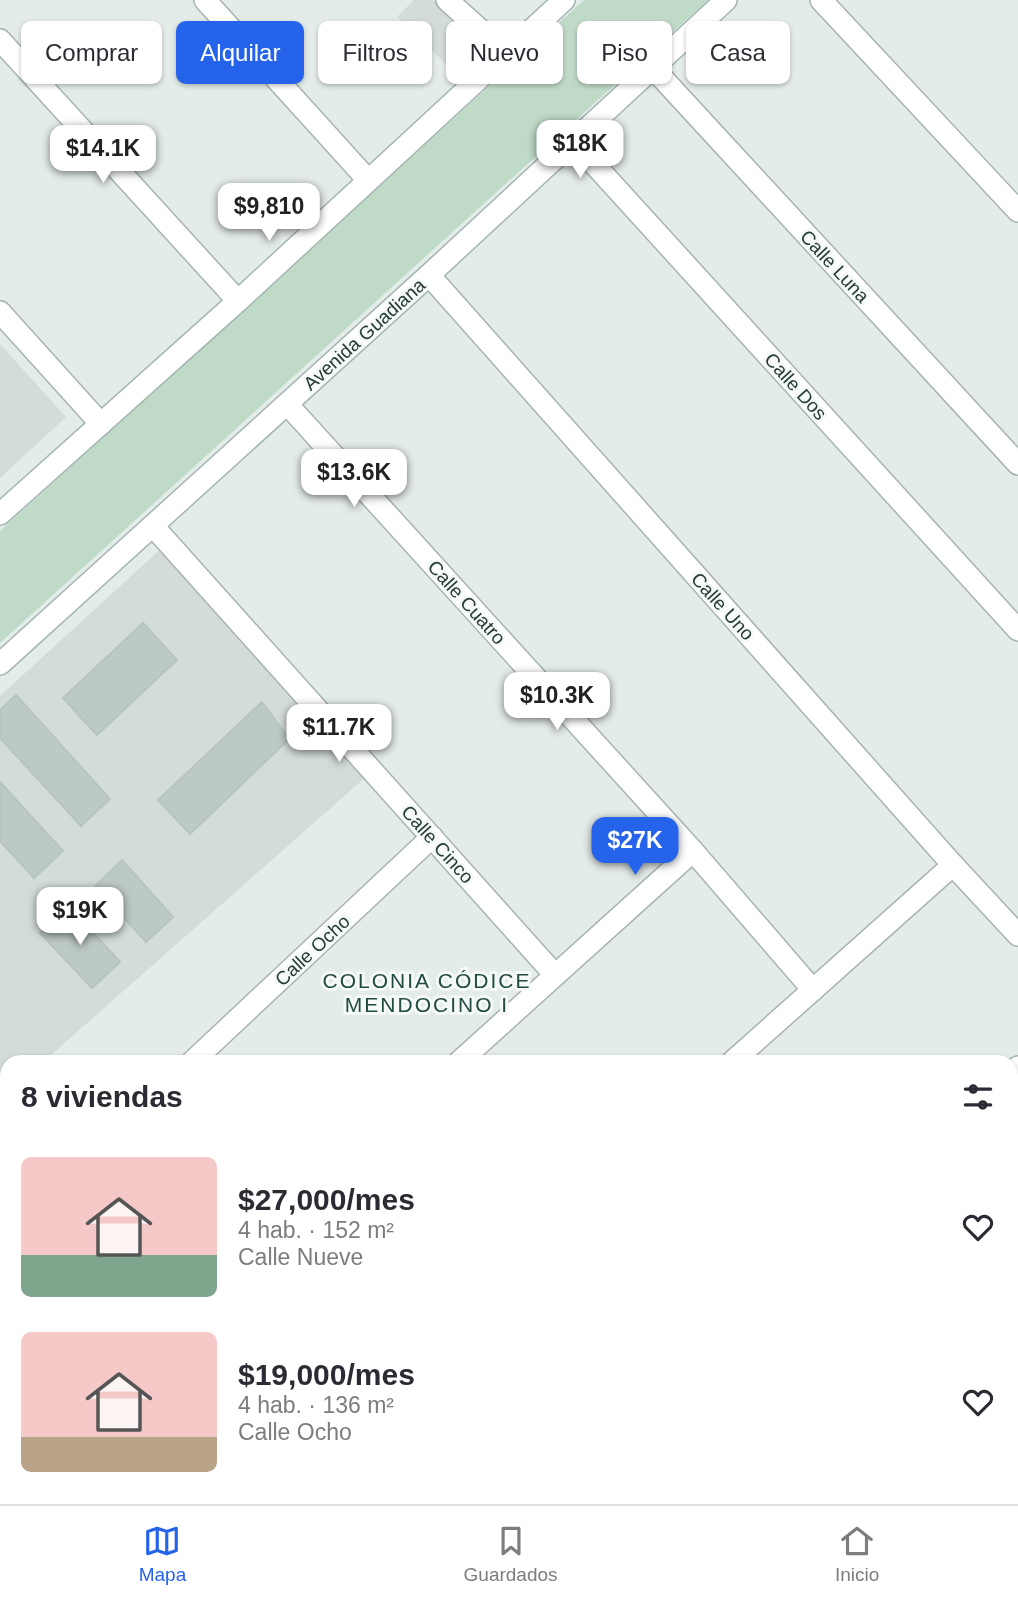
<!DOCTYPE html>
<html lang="es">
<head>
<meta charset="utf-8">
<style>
	:root { --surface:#fff; --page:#f2f2f3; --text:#2b2b33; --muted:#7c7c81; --line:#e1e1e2; --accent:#2563eb }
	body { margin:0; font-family:Arial,sans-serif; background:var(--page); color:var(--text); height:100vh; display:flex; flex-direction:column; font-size:26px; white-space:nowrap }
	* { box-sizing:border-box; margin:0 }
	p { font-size:23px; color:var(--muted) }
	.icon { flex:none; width:38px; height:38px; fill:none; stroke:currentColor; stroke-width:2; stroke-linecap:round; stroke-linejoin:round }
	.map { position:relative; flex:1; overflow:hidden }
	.sheet { position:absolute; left:0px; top:1055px; width:1018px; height:450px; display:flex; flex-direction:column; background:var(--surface); border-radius:21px 21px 0 0; box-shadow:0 2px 5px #0004 }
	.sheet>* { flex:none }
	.hud { position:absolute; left:21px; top:21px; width:976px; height:63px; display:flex; gap:14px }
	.price { position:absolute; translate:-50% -60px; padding:0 16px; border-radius:14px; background:#fff; color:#222; font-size:23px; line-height:46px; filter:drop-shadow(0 2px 4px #0008) }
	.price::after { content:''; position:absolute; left:50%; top:42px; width:21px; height:16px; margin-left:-10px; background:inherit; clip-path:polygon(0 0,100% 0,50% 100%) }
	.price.on { background:var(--accent); color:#fff }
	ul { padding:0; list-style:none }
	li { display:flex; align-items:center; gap:21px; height:175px; padding:0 21px }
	li span { display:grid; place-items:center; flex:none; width:196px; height:140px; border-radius:10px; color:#555 }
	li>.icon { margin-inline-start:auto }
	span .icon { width:84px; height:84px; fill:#fffc; stroke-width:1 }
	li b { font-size:30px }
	h2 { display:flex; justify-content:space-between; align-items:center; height:84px; padding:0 21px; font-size:30px }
	.pill { padding:0 24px; border-radius:10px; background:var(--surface); box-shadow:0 2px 5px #0004; font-size:24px; line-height:63px }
	.pill.on { background:var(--accent); color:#fff }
	.tab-bar { display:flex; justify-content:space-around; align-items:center; height:98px; border-top:2px solid var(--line); background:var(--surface); font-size:19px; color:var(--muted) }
	.tab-bar a { display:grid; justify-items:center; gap:4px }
	.tab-bar .on { color:var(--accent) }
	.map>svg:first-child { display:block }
	.built { fill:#d3dcd8 }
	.green { fill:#c0dac8 }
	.building { fill:#bdc9c5; stroke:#b7c5c0; stroke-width:2 }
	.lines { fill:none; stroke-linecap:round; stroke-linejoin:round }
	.street-casing { stroke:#a7b4b0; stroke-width:24 }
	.secondary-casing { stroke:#a4b6b1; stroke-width:24 }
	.street { stroke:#fff; stroke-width:21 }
	.secondary { stroke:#fff; stroke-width:21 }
	.labels { text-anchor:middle; stroke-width:6; stroke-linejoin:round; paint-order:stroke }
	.street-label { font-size:19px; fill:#263c37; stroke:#f5f9f7 }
	.neighbourhood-label { font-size:21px; letter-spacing:2px; fill:#244b43; stroke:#f5f9f7 }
</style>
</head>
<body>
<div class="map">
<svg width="1018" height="1504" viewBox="0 0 1018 1504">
	<rect width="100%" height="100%" fill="#e4ece9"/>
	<g class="built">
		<polygon points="414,0 433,0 472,38 446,64 397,17"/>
		<polygon points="0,344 66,417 0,478"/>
		<polygon points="165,545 367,776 43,1062 7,1062 7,1094 0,1100 0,696"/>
	</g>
	<g class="green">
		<polygon points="584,0 708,0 0,643 0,531"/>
		<polygon points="1018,1113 1018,1504 590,1504 596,1498 1012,1498 1012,1119"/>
	</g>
	<g class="building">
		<polygon points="143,623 177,660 97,735 63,698"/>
		<polygon points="16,695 110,799 81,826 0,738 0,710"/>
		<polygon points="262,702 289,739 190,834 158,800"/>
		<polygon points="0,782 63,851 34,878 0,841"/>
		<polygon points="122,860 173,917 146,942 95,886"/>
		<polygon points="69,906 120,962 92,988 40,933"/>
	</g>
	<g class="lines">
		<defs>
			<g id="street">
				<polyline points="205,0 368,180"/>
				<polyline points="447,0 507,54"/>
				<polyline points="821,0 1018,211"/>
				<polyline points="0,40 238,301"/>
				<polyline points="653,68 1018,464"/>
				<polyline points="574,142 1018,630"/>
				<polyline points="429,275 953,865 1018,935"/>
				<polyline points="0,312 101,424"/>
				<polyline points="287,404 693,851 813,990"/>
				<polyline points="153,526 555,975"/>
				<polyline points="192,1062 432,837"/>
				<polyline points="459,1062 693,851"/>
				<polyline points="732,1062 953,865"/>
				<polyline points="1012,1073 1018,1067"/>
				<polyline points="0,1243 7,1236"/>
				<polyline points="0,1280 7,1287"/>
				<polyline points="0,1481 7,1475"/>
				<polyline points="242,1504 248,1498"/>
				<polyline points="541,1504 548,1498"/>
			</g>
			<g id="secondary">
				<polyline points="0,514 238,301 564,0"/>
				<polyline points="0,664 429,275 726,0"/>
			</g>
		</defs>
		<use href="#street" class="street-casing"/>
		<use href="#secondary" class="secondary-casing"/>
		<use href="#street" class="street"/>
		<use href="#secondary" class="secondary"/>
	</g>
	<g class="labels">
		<g class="street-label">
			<text transform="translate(835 266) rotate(47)" y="7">Calle Luna</text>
			<text transform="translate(364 334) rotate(-42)" y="7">Avenida Guadiana</text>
			<text transform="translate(796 386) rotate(48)" y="7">Calle Dos</text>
			<text transform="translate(467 602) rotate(48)" y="7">Calle Cuatro</text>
			<text transform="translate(723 606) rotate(48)" y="7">Calle Uno</text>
			<text transform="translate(438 844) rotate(48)" y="7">Calle Cinco</text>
			<text transform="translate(312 950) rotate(-43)" y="7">Calle Ocho</text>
		</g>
		<g class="neighbourhood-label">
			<text x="427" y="988">COLONIA CÓDICE<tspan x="427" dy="24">MENDOCINO I</tspan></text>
		</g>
	</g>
</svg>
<b class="price" style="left:580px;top:180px">$18K</b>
<b class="price" style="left:103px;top:185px">$14.1K</b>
<b class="price" style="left:269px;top:243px">$9,810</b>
<b class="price" style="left:354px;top:509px">$13.6K</b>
<b class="price" style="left:557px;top:732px">$10.3K</b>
<b class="price" style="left:339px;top:764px">$11.7K</b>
<b class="price on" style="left:635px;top:877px">$27K</b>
<b class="price" style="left:80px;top:947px">$19K</b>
<div class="hud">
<a class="pill">Comprar</a>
<a class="pill on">Alquilar</a>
<a class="pill">Filtros</a>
<a class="pill">Nuevo</a>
<a class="pill">Piso</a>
<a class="pill">Casa</a>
</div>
<section class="sheet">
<h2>8 viviendas<svg class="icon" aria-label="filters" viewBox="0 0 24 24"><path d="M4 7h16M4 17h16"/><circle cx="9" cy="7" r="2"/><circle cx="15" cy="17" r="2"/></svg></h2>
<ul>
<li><span style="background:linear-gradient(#f6c9c9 70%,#7fa58c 0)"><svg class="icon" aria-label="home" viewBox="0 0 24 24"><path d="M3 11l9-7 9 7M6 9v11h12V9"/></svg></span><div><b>$27,000/mes</b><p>4 hab. · 152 m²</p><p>Calle Nueve</p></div><svg class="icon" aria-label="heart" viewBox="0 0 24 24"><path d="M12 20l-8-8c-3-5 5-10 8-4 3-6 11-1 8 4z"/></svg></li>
<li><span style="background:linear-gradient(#f6c9c9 75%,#b9a48a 0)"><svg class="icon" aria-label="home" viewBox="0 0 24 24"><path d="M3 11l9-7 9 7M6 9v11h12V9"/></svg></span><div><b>$19,000/mes</b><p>4 hab. · 136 m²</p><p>Calle Ocho</p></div><svg class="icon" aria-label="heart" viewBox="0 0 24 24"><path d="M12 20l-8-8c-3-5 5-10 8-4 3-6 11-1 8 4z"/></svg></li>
</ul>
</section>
</div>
<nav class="tab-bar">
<a class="on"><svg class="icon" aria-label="map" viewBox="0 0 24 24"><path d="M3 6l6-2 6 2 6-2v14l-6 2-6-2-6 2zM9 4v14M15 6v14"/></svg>Mapa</a>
<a><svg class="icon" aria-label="saved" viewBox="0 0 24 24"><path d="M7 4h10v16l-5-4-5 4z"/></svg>Guardados</a>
<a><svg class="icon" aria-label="home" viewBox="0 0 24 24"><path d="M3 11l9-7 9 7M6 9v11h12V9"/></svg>Inicio</a>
</nav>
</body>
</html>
